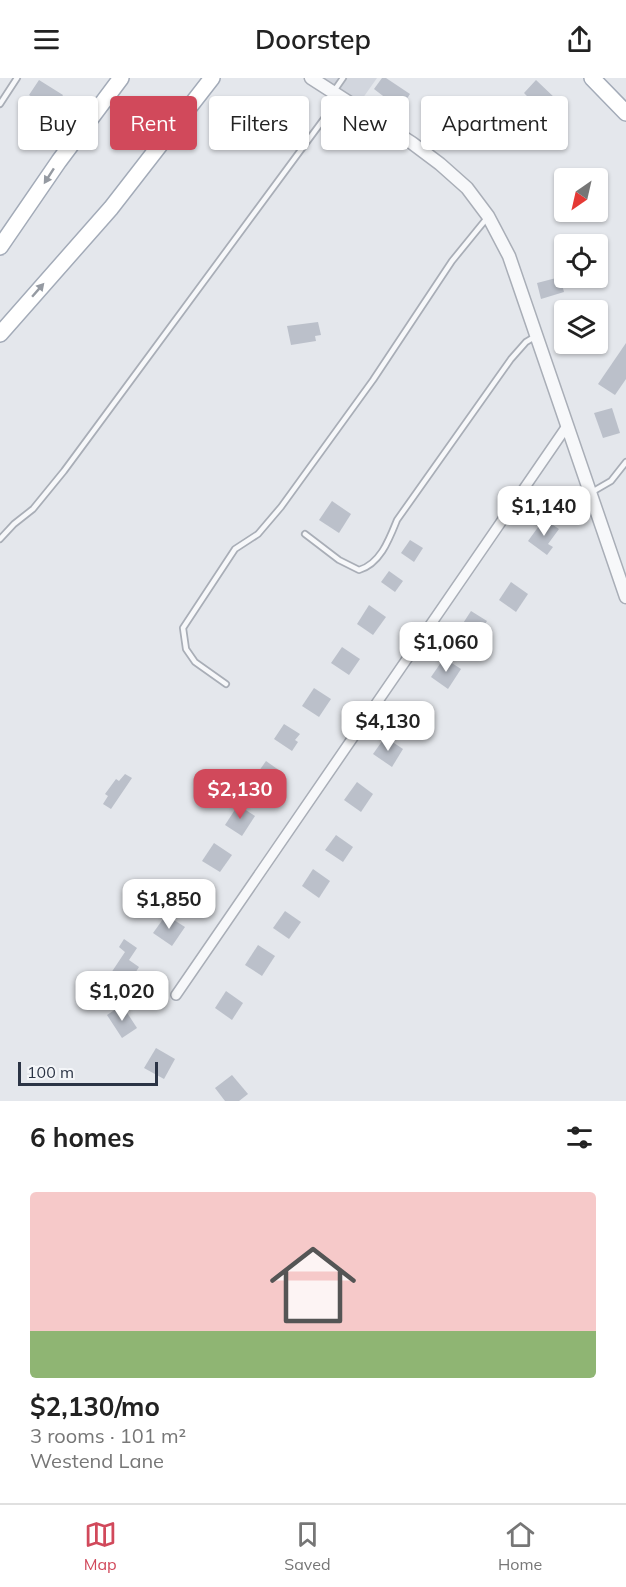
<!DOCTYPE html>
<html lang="en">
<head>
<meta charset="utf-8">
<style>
	:root { --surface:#fff; --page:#f2f2f2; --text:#222; --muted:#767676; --line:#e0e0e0; --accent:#d1495b }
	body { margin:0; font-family:Mulish,sans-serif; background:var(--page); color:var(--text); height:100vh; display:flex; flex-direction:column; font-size:22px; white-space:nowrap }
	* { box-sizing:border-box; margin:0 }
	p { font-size:20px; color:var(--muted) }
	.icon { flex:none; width:33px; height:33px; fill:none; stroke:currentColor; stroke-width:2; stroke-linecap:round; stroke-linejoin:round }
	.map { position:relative; height:1023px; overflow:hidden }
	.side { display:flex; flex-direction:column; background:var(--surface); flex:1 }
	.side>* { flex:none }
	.hud { position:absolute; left:18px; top:18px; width:591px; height:54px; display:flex; gap:12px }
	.needle { width:39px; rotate:214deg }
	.tools { position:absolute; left:554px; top:90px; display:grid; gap:12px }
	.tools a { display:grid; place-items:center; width:54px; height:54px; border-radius:6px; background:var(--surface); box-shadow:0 2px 4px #0004; font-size:30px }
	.scale { position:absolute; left:18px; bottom:15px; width:140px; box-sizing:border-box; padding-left:6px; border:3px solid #2b3445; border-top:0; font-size:16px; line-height:21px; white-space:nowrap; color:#2b3445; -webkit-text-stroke:4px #f4f6f9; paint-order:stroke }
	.price { position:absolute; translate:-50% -51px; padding:0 14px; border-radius:12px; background:#fff; color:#222; font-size:20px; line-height:39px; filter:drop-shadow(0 2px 3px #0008) }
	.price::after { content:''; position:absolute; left:50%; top:36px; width:18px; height:14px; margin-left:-9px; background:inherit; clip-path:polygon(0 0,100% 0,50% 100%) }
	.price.selected { background:var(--accent); color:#fff }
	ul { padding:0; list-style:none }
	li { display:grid; align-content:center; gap:12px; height:318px; padding:0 30px }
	li span { display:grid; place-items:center; height:186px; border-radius:6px; color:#555 }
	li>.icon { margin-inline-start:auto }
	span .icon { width:108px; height:108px; fill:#fffc; stroke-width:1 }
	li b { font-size:26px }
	h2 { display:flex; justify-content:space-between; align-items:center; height:72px; padding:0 30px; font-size:26px }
	.tag { padding:0 21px; border-radius:6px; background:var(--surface); box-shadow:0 2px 4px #0004; font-size:21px; line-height:54px }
	.tag.selected { background:var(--accent); color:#fff }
	header { display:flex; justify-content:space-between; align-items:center; height:78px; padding:0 30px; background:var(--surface); font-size:27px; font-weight:600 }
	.tabs { display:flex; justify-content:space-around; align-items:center; height:84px; border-top:2px solid var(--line); background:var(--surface); font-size:16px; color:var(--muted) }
	.tabs a { display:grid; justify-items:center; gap:3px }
	.tabs .selected { color:var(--accent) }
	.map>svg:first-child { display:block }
	.built { fill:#d2d6de }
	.building { fill:#bbc0ca }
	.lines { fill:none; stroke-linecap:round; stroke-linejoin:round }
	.service-casing { stroke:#a9aeb7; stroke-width:8 }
	.minor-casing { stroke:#a9aeb7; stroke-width:12 }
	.tertiary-casing { stroke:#a9aeb7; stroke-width:15 }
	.primary-casing { stroke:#a3abb8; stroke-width:18 }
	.service { stroke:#f7f8fa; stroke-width:4.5 }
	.minor { stroke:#f7f8fa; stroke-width:9 }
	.tertiary { stroke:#f7f8fa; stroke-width:12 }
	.primary { stroke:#fff; stroke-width:15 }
	.oneway { fill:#959aa2 }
</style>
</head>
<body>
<header><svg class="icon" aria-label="menu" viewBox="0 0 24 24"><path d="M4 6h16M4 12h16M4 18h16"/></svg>Doorstep<svg class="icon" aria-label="share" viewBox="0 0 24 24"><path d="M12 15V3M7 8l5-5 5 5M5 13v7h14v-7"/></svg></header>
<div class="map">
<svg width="626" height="1023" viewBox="0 0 626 1023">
	<rect width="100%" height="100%" fill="#e4e7ec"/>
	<polygon class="built" points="324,0 377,0 360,24"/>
	<g class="building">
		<polygon points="382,0 386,0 410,16 400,31 374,11"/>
		<polygon points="39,2 63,17 53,33 41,24 38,28 32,24 34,20 29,17"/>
		<polygon points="536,2 556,21 549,29 556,36 551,42 538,29 534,34 525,25 529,20 524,15"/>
		<polygon points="560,199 564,214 541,221 537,205"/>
		<polygon points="318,244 321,257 315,258 316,263 291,267 287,248"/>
		<polygon points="626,265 626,301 615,317 598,306"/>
		<polygon points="612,330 620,355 603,360 594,335"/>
		<polygon points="332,423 351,436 339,455 319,442"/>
		<polygon points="544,441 559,451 548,466 553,469 547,477 528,463"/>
		<polygon points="410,462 423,470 414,484 401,475"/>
		<polygon points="389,493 403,503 395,514 381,504"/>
		<polygon points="511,504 528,516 516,534 499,522"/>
		<polygon points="369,527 386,539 373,557 357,546"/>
		<polygon points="471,533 487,543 471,566 456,556"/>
		<polygon points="342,569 360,581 349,597 331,585"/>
		<polygon points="444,580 461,591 448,611 431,599"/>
		<polygon points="314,610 331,621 319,639 302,628"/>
		<polygon points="410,623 427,634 414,653 398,641"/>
		<polygon points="284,646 300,656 295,662 298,664 292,673 274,661"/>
		<polygon points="385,659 403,671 392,689 373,676"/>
		<polygon points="266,683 283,695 272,712 254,700"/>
		<polygon points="125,696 132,700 111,731 103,726 108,718 105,716 116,701 119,703"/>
		<polygon points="357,704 373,716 361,734 344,722"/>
		<polygon points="238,727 255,738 242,758 225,747"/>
		<polygon points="336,757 353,769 343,784 325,772"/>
		<polygon points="214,765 232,777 220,794 202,783"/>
		<polygon points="313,791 330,803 319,820 302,808"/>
		<polygon points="186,805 203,816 192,832 175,821"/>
		<polygon points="285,833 301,844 289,861 273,850"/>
		<polygon points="166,837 185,849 172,868 153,855"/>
		<polygon points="124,861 137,870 129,882 139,889 128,906 111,895 125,874 119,869"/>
		<polygon points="258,867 275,878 262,898 245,887"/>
		<polygon points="226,913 243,925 232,942 215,930"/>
		<polygon points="122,927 137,950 122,960 107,937"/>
		<polygon points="156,970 175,981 164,1001 144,990"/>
		<polygon points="232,997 248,1016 239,1023 225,1023 215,1010"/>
	</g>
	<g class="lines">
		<defs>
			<g id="service">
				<polyline points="334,13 343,0"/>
				<polyline points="0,26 17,0"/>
				<polyline points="592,414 611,403 626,384"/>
				<path d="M 305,456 L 339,482 L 359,492 C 380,486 389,462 397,442 L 511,281 L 526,264 L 536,258"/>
				<polyline points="0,461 14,446 33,431 64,393 340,19"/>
				<polyline points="226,606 195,584 186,571 183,550 235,471 258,456 281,429 373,302 452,183 487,140"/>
			</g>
			<polyline id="minor" points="176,917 567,348"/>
			<polyline id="tertiary" points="311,0 412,65 440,86 467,110 488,138 509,178 626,519"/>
			<g id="primary">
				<polyline points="592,0 626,35"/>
				<polyline points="0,169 59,83 121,0"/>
				<polyline points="0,256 111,130 212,0"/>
			</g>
		</defs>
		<use href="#service" class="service-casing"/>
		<use href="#minor" class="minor-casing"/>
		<use href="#tertiary" class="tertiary-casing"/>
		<use href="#primary" class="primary-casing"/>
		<use href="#service" class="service"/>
		<use href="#minor" class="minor"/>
		<use href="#tertiary" class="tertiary"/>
		<use href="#primary" class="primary"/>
	</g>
	<defs><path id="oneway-solid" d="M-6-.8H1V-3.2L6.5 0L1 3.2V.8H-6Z" transform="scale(1.5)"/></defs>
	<g class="oneway">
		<use href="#oneway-solid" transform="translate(49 98) rotate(123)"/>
		<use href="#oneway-solid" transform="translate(38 212) rotate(-49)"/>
	</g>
</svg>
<div class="tools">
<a><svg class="needle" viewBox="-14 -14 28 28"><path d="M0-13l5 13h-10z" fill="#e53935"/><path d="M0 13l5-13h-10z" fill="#767676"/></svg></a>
<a><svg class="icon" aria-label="locate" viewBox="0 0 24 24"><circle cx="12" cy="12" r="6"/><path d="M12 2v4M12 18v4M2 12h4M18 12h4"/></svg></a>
<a><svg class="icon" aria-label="layers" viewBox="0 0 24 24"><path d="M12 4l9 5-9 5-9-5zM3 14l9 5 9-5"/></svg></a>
</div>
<div class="scale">100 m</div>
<b class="price" style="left:544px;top:459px">$1,140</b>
<b class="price" style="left:446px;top:595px">$1,060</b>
<b class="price" style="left:388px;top:674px">$4,130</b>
<b class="price selected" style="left:240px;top:742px">$2,130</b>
<b class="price" style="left:169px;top:852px">$1,850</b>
<b class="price" style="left:122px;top:944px">$1,020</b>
<div class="hud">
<a class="tag">Buy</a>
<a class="tag selected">Rent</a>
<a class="tag">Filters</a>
<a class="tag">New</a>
<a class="tag">Apartment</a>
</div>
</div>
<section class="side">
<h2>6 homes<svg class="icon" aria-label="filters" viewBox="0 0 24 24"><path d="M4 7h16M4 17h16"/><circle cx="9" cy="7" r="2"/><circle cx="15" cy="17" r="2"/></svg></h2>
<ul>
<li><span style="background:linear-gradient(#f6c9c9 75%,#8fb573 0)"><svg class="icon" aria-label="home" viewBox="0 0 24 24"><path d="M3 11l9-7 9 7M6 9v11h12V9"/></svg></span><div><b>$2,130/mo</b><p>3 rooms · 101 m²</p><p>Westend Lane</p></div></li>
</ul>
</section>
<nav class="tabs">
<a class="selected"><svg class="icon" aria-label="map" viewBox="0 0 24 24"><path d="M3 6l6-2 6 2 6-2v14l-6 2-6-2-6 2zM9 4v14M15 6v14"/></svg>Map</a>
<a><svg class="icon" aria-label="saved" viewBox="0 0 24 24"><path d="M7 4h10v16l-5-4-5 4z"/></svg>Saved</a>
<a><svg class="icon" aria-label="home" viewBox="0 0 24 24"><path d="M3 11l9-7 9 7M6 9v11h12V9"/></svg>Home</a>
</nav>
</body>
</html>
